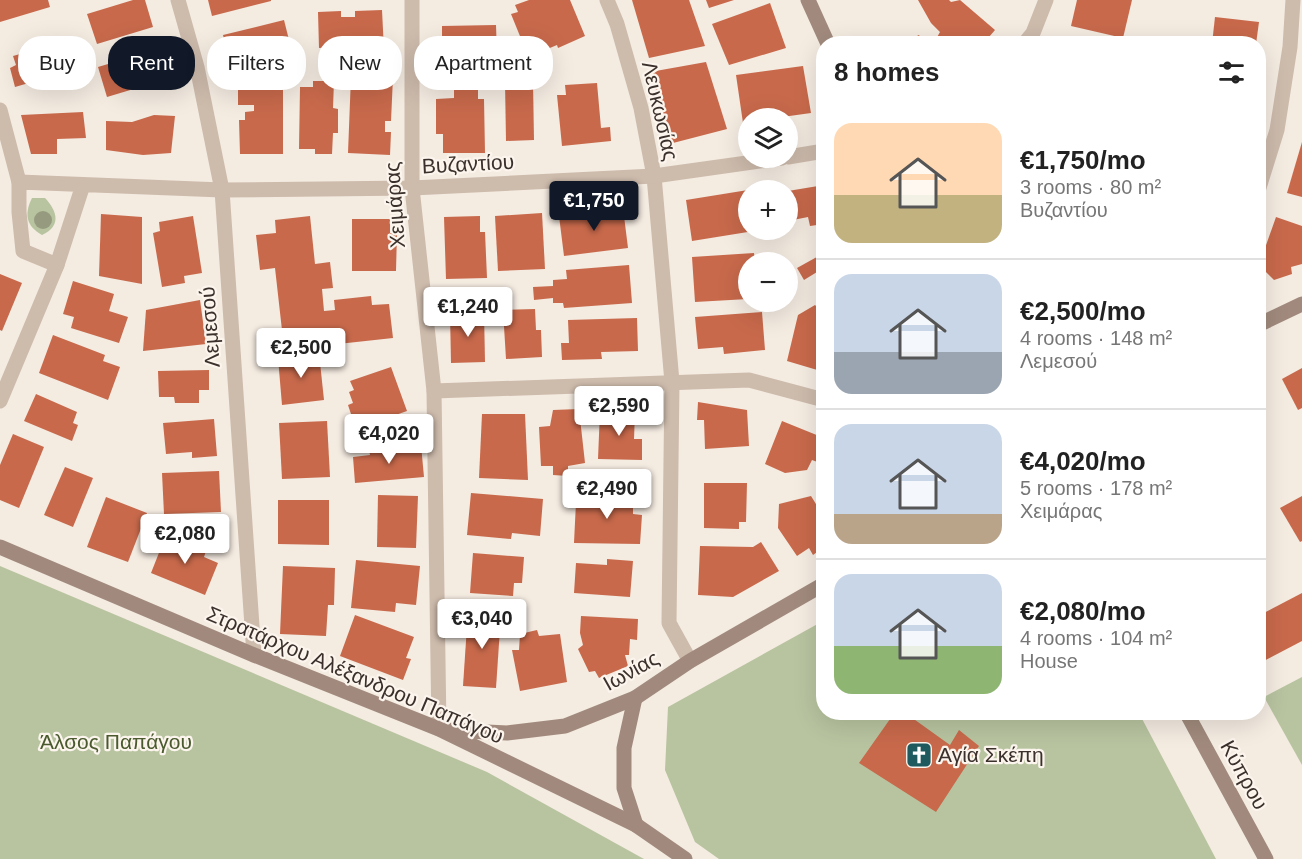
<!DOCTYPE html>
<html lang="en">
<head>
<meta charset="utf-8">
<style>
	:root { --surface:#fff; --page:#f6f6f6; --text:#222; --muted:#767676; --line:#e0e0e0; --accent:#111827 }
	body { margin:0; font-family:Helvetica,sans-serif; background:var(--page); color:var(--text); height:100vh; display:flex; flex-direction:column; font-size:22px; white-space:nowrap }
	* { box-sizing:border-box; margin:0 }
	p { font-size:20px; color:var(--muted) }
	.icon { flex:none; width:33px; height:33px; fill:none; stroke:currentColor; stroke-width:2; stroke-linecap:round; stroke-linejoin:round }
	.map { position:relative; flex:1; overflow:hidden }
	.details { position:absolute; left:816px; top:36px; width:450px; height:684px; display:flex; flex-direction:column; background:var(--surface); border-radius:24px; box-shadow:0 6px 24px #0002 }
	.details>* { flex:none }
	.guide { position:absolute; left:18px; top:36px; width:570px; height:54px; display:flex; gap:12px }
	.buttons { position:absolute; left:738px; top:108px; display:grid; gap:12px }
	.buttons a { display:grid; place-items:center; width:60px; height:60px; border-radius:50%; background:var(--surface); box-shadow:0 6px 24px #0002; font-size:30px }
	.price { position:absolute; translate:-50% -51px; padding:0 14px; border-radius:6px; background:#fff; color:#222; font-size:20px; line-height:39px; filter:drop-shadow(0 2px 3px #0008) }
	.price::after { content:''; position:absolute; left:50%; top:36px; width:18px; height:14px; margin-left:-9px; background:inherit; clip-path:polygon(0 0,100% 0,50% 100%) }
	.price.on { background:var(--accent); color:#fff }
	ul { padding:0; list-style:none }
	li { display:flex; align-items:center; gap:18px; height:150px; padding:0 18px }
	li+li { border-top:2px solid var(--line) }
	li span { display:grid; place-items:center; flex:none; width:168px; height:120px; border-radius:18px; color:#555 }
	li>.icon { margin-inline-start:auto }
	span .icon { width:72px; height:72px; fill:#fffc; stroke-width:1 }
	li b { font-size:26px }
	h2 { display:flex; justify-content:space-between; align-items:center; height:72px; padding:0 18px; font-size:26px }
	.tag { padding:0 21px; border-radius:24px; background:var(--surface); box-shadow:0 6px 24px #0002; font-size:21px; line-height:54px }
	.tag.on { background:var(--accent); color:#fff }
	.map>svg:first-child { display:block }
	.green { fill:#b8c4a0 }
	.building { fill:#c8694b }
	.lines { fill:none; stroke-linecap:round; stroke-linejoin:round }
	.street { stroke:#cdbbac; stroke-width:15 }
	.secondary { stroke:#a18a7d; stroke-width:15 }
	.tree { fill:#969b7f }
	.labels { text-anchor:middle; stroke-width:4.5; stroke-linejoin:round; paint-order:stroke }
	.street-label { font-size:21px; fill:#3b302b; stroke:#fbf5ee }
	.park-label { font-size:21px; fill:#4a5a2e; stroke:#fbf5ee }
	.poi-label { font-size:21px; fill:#3b302b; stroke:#fbf5ee; text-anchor:start }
</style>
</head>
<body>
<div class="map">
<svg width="1302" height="859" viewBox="0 0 1302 859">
	<rect width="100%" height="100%" fill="#f4ebe1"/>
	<g class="green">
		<path d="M 32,198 L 45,198 C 58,212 61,226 42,235 C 26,226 24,214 32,198 Z"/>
		<polygon points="0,566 487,772 644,859 0,859"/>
		<polygon points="823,621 824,712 1139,713 1216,859 719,859 695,842 665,770 668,707"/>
		<polygon points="1302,677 1302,765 1264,697"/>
	</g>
	<g class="building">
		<polygon points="0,0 48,0 50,7 0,22"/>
		<polygon points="133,0 145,0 153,27 97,44 87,14"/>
		<polygon points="208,0 271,0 271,1 212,16"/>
		<polygon points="529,0 570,0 585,36 558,48 557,45 545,50 544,45 531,50 528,44 524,46 511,14 518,12 515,5"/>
		<polygon points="632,0 689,0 705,46 649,58"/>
		<polygon points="706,0 734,0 709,8"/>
		<polygon points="918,0 949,0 951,2 960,0 995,30 983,44 941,44 936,39 940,32 931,23"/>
		<polygon points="1077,0 1132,0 1123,38 1071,26"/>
		<polygon points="770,3 786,48 729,65 712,24"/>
		<polygon points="382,10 384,50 335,52 335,47 319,48 318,12 341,11 341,17 355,17 355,11"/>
		<polygon points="1215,17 1259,22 1256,44 1212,44"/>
		<polygon points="284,20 292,52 231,68 223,35"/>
		<polygon points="496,25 497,55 429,56 429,40 442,39 442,26"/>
		<polygon points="919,35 924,44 901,44"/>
		<polygon points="62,42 70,71 15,87 10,68 16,65 13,56"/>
		<polygon points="158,49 167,79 107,97 98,67"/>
		<polygon points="706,62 727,129 673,143 650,72"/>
		<polygon points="803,66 811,113 775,118 748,118 748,123 743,123 736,75"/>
		<polygon points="351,76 393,77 391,121 385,121 385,132 391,132 390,155 348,153"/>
		<polygon points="238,77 283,77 283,154 240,154 239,120 245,120 245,112 254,111 254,105 238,105"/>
		<polygon points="478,79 478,99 484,99 485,153 443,153 443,134 436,134 436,99 454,98 454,80"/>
		<polygon points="313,81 334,81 333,108 338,109 338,133 333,133 332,154 315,154 315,149 299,149 300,87 313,87"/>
		<polygon points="505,82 533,82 534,140 506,141"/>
		<polygon points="597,83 601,128 610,127 611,141 562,146 557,95 566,95 565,85"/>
		<polygon points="83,112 86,138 57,139 57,154 31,154 21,115"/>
		<polygon points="154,115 175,116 171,153 143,155 106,150 106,121 132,122"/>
		<polygon points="1302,142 1302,197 1287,193"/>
		<polygon points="824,185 824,224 810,226 808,217 788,221 788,191"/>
		<polygon points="748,190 748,230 754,231 692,241 686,200"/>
		<polygon points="623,208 628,248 564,256 559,216"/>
		<polygon points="542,213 545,269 498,271 495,216"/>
		<polygon points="101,214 142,217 142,284 99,276"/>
		<polygon points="193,216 202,273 184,276 185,283 162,287 153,233 160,231 159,222"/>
		<polygon points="310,216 315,264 330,262 333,288 322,289 324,311 335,310 334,300 371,296 372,305 389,304 393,338 338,344 337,333 283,339 275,268 260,270 256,235 276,233 275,220"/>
		<polygon points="480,216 480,232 485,232 487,278 446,279 444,217"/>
		<polygon points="1276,217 1302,226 1302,264 1291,267 1292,274 1274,280 1259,265"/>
		<polygon points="352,219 390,219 390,233 397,233 396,271 352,271"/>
		<polygon points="754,253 755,262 748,262 748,299 695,302 692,257"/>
		<polygon points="824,253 824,283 817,272 804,280 797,268"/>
		<polygon points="629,265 632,303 564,308 563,303 553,303 553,298 534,300 533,287 553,286 553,280 567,279 566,270"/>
		<polygon points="0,274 22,283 2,331 0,330"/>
		<polygon points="73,281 114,294 109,311 128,317 119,343 71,328 74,317 63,314"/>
		<polygon points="200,300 206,344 143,351 146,310"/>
		<polygon points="815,305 820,310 824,308 824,372 787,361 798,315"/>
		<polygon points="535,309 536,330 541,330 542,357 506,359 503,310"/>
		<polygon points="484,312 485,362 451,363 450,313"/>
		<polygon points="762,312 765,350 724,354 723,347 698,349 695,317"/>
		<polygon points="637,318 638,351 601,352 602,359 562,360 561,343 569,343 568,320"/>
		<polygon points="53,335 105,355 103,361 120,367 108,400 39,373"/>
		<polygon points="319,353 324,400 282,405 278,358"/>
		<polygon points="391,367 407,411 356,429 348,405 353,403 349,392 354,390 350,381"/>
		<polygon points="1302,368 1302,408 1298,410 1282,379"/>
		<polygon points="209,370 209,390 199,390 199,403 175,403 174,397 159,397 158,371"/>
		<polygon points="36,394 77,412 73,423 78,425 72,441 24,421"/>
		<polygon points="698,402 747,410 749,446 705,449 704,420 697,420"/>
		<polygon points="579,409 585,463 568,466 568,476 553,475 553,466 541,466 539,427 550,426 553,410"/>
		<polygon points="600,411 635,412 634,439 642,439 642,460 598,459"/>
		<polygon points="482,414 525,414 528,480 479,478"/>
		<polygon points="214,419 217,456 192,458 192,452 166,454 163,423"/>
		<polygon points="327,421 330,477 282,479 279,423"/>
		<polygon points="782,421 824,438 824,455 820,463 812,460 807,470 785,473 765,464"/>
		<polygon points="13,434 44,447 19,508 0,500 0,465"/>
		<polygon points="421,445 424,477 355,483 353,457 370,455 369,450"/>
		<polygon points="65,467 93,478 73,527 44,515"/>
		<polygon points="219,471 221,512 164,514 162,473"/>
		<polygon points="704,483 747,483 746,522 739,522 739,529 704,528"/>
		<polygon points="471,493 543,499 540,536 512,533 511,539 467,535"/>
		<polygon points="585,494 633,494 633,514 642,515 640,544 574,543 576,502"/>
		<polygon points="378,495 418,496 416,548 377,547"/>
		<polygon points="811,496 824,517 824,547 813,555 809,548 797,556 778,528 779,504"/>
		<polygon points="1302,496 1302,541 1300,542 1280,508"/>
		<polygon points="106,497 147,513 128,562 87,547"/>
		<polygon points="278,500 329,500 329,545 278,544"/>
		<polygon points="166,535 206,551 204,557 218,563 205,595 151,573"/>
		<polygon points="761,542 779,571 733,597 698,595 700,546 753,547"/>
		<polygon points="473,553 524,557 522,583 514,583 513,596 470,593"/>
		<polygon points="607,559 633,561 630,597 574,593 576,563 607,565"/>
		<polygon points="356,560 420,566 416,605 396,603 395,612 351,608"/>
		<polygon points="283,566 335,568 334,605 328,605 326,636 280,634"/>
		<polygon points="1302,593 1302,641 1258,664 1258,616"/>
		<polygon points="468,611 501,614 496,688 463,686"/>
		<polygon points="355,615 414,637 406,658 411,659 403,680 340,656"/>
		<polygon points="581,616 638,619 637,640 630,639 629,655 625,655 628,666 599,678 595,671 589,672 578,649 583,645 580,633"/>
		<polygon points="537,630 539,636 560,634 567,682 520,691 512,650 519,650 520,634"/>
		<polygon points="895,712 904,712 950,745 959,730 979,746 936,812 859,763"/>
	</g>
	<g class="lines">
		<g class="street">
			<polyline points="178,0 197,67 222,190 254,655"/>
			<polyline points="412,0 412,188 434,391 439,729"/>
			<polyline points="607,0 617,24 641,108 654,176 672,382 669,623 690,661"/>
			<polyline points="1024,44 1033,33 1046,0"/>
			<polyline points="0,110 19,182"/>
			<polyline points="788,157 824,151"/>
			<polyline points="83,185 57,265 23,251 19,212 19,182 222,190 412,188 654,176 782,158"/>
			<polyline points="1258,191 1277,130 1290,47 1293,0"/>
			<polyline points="434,391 749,380 824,400"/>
			<polyline points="0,401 57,265"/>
		</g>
		<g class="secondary">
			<polyline points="808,0 828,44"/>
			<polyline points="1258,325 1302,304"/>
			<polyline points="0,547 254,655 439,729 636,825 685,859"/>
			<polyline points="635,698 624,748 624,788 636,825"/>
			<polyline points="1186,712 1266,859"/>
			<polyline points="448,730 507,733 565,726 635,698 690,661 824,584"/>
		</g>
	</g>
	<circle class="tree" cx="43" cy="220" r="9"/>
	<defs>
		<symbol id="church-square" viewBox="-11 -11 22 22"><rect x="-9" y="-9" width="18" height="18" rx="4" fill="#1f5a5e" stroke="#fbf5ee"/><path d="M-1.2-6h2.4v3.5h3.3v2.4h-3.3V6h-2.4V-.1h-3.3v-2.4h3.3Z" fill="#fff"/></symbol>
	</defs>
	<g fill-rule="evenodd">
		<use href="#church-square" x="904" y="740" width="30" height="30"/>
	</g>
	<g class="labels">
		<g class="street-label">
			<text transform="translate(660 111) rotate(77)" y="7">Λευκωσίας</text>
			<text transform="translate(468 164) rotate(-3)" y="7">Βυζαντίου</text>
			<text transform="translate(395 205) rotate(-94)" y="7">Χειμάρας</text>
			<text transform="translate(210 327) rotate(-94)" y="7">Λεμεσού</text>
			<text transform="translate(631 671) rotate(-29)" y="7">Ιωνίας</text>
			<text transform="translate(355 675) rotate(23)" y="7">Στρατάρχου Αλέξανδρου Παπάγου</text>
			<text transform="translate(1244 775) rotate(61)" y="7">Κύπρου</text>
		</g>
		<g class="park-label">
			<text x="116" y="749">Άλσος Παπάγου</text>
		</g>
		<g class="poi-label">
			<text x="938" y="762">Αγία Σκέπη</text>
		</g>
	</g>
</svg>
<div class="buttons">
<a><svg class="icon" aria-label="layers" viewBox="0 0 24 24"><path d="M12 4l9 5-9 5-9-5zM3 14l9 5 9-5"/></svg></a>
<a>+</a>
<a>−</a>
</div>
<b class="price on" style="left:594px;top:232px">€1,750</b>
<b class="price" style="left:468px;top:338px">€1,240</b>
<b class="price" style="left:301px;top:379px">€2,500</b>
<b class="price" style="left:619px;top:437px">€2,590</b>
<b class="price" style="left:389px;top:465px">€4,020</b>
<b class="price" style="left:607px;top:520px">€2,490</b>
<b class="price" style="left:185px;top:565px">€2,080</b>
<b class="price" style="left:482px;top:650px">€3,040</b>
<div class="guide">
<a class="tag">Buy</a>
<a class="tag on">Rent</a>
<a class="tag">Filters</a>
<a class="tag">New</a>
<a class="tag">Apartment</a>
</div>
<section class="details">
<h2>8 homes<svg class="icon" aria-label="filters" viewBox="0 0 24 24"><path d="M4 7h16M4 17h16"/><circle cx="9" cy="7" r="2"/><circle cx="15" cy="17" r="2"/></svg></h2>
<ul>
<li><span style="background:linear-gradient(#ffd9b3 60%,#c2b280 0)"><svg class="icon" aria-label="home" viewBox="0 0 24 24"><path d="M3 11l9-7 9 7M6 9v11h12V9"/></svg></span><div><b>€1,750/mo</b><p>3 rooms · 80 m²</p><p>Βυζαντίου</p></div></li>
<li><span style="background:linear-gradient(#c9d6e8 65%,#9aa5b1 0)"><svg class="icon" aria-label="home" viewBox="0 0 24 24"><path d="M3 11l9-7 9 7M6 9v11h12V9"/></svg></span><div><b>€2,500/mo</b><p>4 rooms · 148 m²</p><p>Λεμεσού</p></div></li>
<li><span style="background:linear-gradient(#c9d6e8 75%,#b9a48a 0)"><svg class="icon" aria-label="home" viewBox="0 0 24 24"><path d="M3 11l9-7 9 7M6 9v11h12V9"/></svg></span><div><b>€4,020/mo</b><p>5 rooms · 178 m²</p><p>Χειμάρας</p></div></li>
<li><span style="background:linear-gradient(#c9d6e8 60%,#8fb573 0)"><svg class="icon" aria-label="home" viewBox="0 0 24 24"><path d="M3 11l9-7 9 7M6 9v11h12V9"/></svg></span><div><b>€2,080/mo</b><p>4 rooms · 104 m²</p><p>House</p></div></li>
</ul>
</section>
</div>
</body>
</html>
